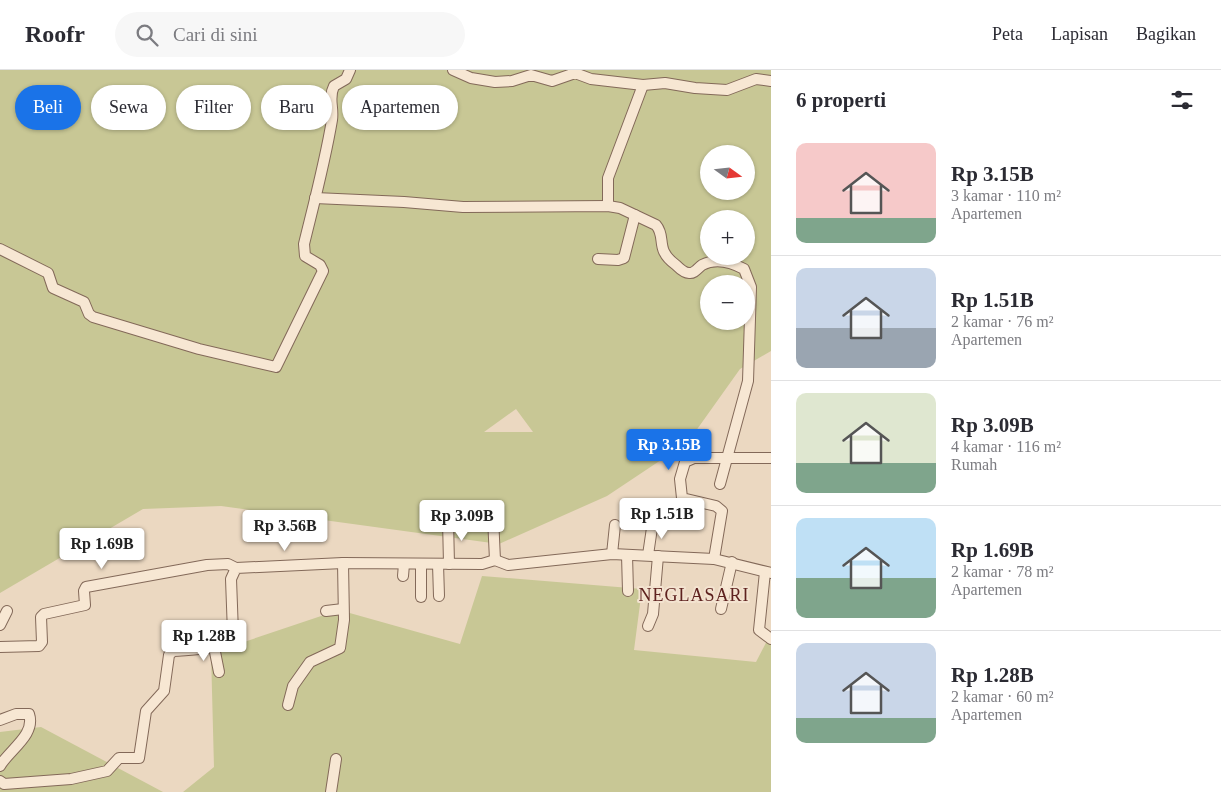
<!DOCTYPE html>
<html lang="id">
<head>
<meta charset="utf-8">
<style>
	:root { --surface:#fff; --page:#f7f7f7; --text:#2b2b33; --muted:#7c7c81; --line:#e1e1e2; --accent:#1a73e8 }
	body { margin:0; font-family:Georgia,serif; background:var(--page); color:var(--text); height:100vh; display:flex; flex-direction:column; font-size:19px; white-space:nowrap }
	* { box-sizing:border-box; margin:0 }
	p { font-size:16px; color:var(--muted) }
	.icon { flex:none; width:28px; height:28px; fill:none; stroke:currentColor; stroke-width:2; stroke-linecap:round; stroke-linejoin:round }
	.map { position:relative; flex:1; overflow:hidden }
	.side { display:flex; flex-direction:column; background:var(--surface); width:450px }
	.side>* { flex:none }
	.hud { position:absolute; left:15px; top:15px; width:475px; height:45px; display:flex; gap:10px }
	.needle { width:32px; rotate:105deg }
	.controls { position:absolute; left:700px; top:75px; display:grid; gap:10px }
	.controls a { display:grid; place-items:center; width:55px; height:55px; border-radius:50%; background:var(--surface); box-shadow:0 1px 4px #0004; font-size:25px }
	.price { position:absolute; translate:-50% -42px; padding:0 11px; border-radius:5px; background:#fff; color:#222; font-size:16px; line-height:32px; filter:drop-shadow(0 1px 2px #0008) }
	.price::after { content:''; position:absolute; left:50%; top:30px; width:15px; height:11px; margin-left:-8px; background:inherit; clip-path:polygon(0 0,100% 0,50% 100%) }
	.price.selected { background:var(--accent); color:#fff }
	ul { padding:0; list-style:none }
	li { display:flex; align-items:center; gap:15px; height:125px; padding:0 25px }
	li+li { border-top:1px solid var(--line) }
	li span { display:grid; place-items:center; flex:none; width:140px; height:100px; border-radius:10px; color:#555 }
	li>.icon { margin-inline-start:auto }
	span .icon { width:60px; height:60px; fill:#fffc; stroke-width:1 }
	li b { font-size:21px }
	h2 { display:flex; justify-content:space-between; align-items:center; height:60px; padding:0 25px; font-size:21px }
	.chip { padding:0 18px; border-radius:22px; background:var(--surface); box-shadow:0 1px 4px #0004; font-size:18px; line-height:45px }
	.chip.selected { background:var(--accent); color:#fff }
	header { display:flex; align-items:center; gap:30px; box-sizing:border-box; height:70px; padding:0 25px; background:var(--surface); border-bottom:1px solid var(--line) }
	header strong { font-size:24px }
	nav { display:flex; gap:28px; margin-inline-start:auto; font-size:18px }
	.search { width:350px; height:45px; background:var(--page); display:flex; align-items:center; gap:12px; box-sizing:border-box; padding:0 18px; border-radius:28px; color:var(--muted); font-size:19px }
	main { display:flex; flex:1; min-height:0 }
	.map>svg:first-child { display:block }
	.green { fill:#c8c795; fill-rule:evenodd }
	.lines { fill:none; stroke-linecap:round; stroke-linejoin:round }
	.minor-casing { stroke:#836959; stroke-width:12 }
	.minor { stroke:#f7e7d3; stroke-width:10 }
	.labels { text-anchor:middle; stroke-width:4; stroke-linejoin:round; paint-order:stroke }
	.quarter-label { font-size:18px; letter-spacing:1px; fill:#5e221f; stroke:#f3e3d0 }
</style>
</head>
<body>
<header>
<strong>Roofr</strong>
<div class="search"><svg class="icon" aria-label="search" viewBox="0 0 24 24"><circle cx="10" cy="10" r="6"/><path d="M15 15l6 6"/></svg>Cari di sini</div>
<nav><a>Peta</a><a>Lapisan</a><a>Bagikan</a></nav>
</header>
<main>
<div class="map">
<svg width="771" height="722" viewBox="0 0 771 722">
	<rect width="100%" height="100%" fill="#ebd8c1"/>
	<g class="green">
		<path d="M 0,0 L 771,0 L 771,281 L 740,299 L 688,372 L 607,426 L 499,474 L 221,436 L 143,439 L 0,523 ZM 709,84 L 746,84 L 746,121 L 709,121 ZM 709,149 L 746,149 L 746,186 L 709,186 ZM 709,214 L 746,214 L 746,251 L 709,251 ZM 516,339 L 533,362 L 484,362 Z"/>
		<polygon points="482,506 642,519 634,580 756,592 771,563 771,722 183,722 214,697 211,583 339,540 460,574"/>
		<polygon points="41,657 163,722 0,722 0,662"/>
	</g>
	<g class="lines">
		<defs>
			<g id="minor">
				<polyline points="453,0 471,8 495,12 512,11 531,5 552,11 575,3 591,9 643,15 665,13 695,18 727,20 756,9 771,11"/>
				<path d="M 315,128 L 404,132 L 463,137 L 608,136 L 620,138 L 656,155 C 667,168 654,179 676,195 C 679,198 685,203 689,203 C 694,204 698,198 702,195 C 715,188 731,192 744,199 L 751,217 L 748,311 L 720,414"/>
				<polyline points="608,136 608,108 643,15"/>
				<path d="M 0,179 L 48,203 L 53,218 L 84,232 L 89,244 L 93,247 L 199,279 L 276,297 L 323,201 L 320,195 L 305,186 L 304,174 C 314,133 325,92 332,50 C 334,37 328,28 334,16 L 346,9 L 350,0"/>
				<polyline points="598,189 618,190 624,188 635,145"/>
				<polyline points="473,439 491,444 493,447 495,490"/>
				<polyline points="448,450 449,494"/>
				<polyline points="612,484 615,455"/>
				<polyline points="627,485 628,521"/>
				<polyline points="648,485 653,451"/>
				<polyline points="714,489 722,441 716,436 682,428 680,409 685,392 694,388 771,388"/>
				<polyline points="438,494 439,526"/>
				<polyline points="421,495 421,527"/>
				<polyline points="765,502 759,560 771,569"/>
				<polyline points="403,506 404,494"/>
				<polyline points="721,539 732,492"/>
				<polyline points="326,541 343,539"/>
				<polyline points="0,555 7,541"/>
				<polyline points="648,556 653,544 658,486"/>
				<polyline points="0,577 39,576 42,572 41,547 44,544 85,535 84,521 86,517 207,495 228,494 236,498"/>
				<polyline points="214,577 219,602"/>
				<polyline points="288,635 293,616 310,592 340,578 344,550 343,493"/>
				<path d="M 0,650 L 16,644 L 29,644 C 36,665 9,680 0,696"/>
				<path d="M 0,711 L 4,714 L 71,709 L 107,701 L 119,688 L 139,688 L 146,641 L 164,621 L 169,585 L 173,581 C 193,579 221,582 233,563 L 231,509 L 236,498 L 343,493 L 482,494 L 495,490 L 508,495 L 612,484 L 714,489 L 771,503"/>
				<polyline points="331,722 336,689"/>
			</g>
		</defs>
		<use href="#minor" class="minor-casing"/>
		<use href="#minor" class="minor"/>
	</g>
	<g class="labels">
		<g class="quarter-label">
			<text x="694" y="531">NEGLASARI</text>
		</g>
	</g>
</svg>
<div class="controls">
<a><svg class="needle" viewBox="-14 -14 28 28"><path d="M0-13l5 13h-10z" fill="#e53935"/><path d="M0 13l5-13h-10z" fill="#7c7c81"/></svg></a>
<a>+</a>
<a>−</a>
</div>
<b class="price selected" style="left:669px;top:401px">Rp 3.15B</b>
<b class="price" style="left:662px;top:470px">Rp 1.51B</b>
<b class="price" style="left:462px;top:472px">Rp 3.09B</b>
<b class="price" style="left:285px;top:482px">Rp 3.56B</b>
<b class="price" style="left:102px;top:500px">Rp 1.69B</b>
<b class="price" style="left:204px;top:592px">Rp 1.28B</b>
<div class="hud">
<a class="chip selected">Beli</a>
<a class="chip">Sewa</a>
<a class="chip">Filter</a>
<a class="chip">Baru</a>
<a class="chip">Apartemen</a>
</div>
</div>
<section class="side">
<h2>6 properti<svg class="icon" aria-label="filters" viewBox="0 0 24 24"><path d="M4 7h16M4 17h16"/><circle cx="9" cy="7" r="2"/><circle cx="15" cy="17" r="2"/></svg></h2>
<ul>
<li><span style="background:linear-gradient(#f6c9c9 75%,#7fa58c 0)"><svg class="icon" aria-label="home" viewBox="0 0 24 24"><path d="M3 11l9-7 9 7M6 9v11h12V9"/></svg></span><div><b>Rp 3.15B</b><p>3 kamar · 110 m²</p><p>Apartemen</p></div></li>
<li><span style="background:linear-gradient(#c9d6e8 60%,#9aa5b1 0)"><svg class="icon" aria-label="home" viewBox="0 0 24 24"><path d="M3 11l9-7 9 7M6 9v11h12V9"/></svg></span><div><b>Rp 1.51B</b><p>2 kamar · 76 m²</p><p>Apartemen</p></div></li>
<li><span style="background:linear-gradient(#dfe7d0 70%,#7fa58c 0)"><svg class="icon" aria-label="home" viewBox="0 0 24 24"><path d="M3 11l9-7 9 7M6 9v11h12V9"/></svg></span><div><b>Rp 3.09B</b><p>4 kamar · 116 m²</p><p>Rumah</p></div></li>
<li><span style="background:linear-gradient(#bfe0f5 60%,#7fa58c 0)"><svg class="icon" aria-label="home" viewBox="0 0 24 24"><path d="M3 11l9-7 9 7M6 9v11h12V9"/></svg></span><div><b>Rp 1.69B</b><p>2 kamar · 78 m²</p><p>Apartemen</p></div></li>
<li><span style="background:linear-gradient(#c9d6e8 75%,#7fa58c 0)"><svg class="icon" aria-label="home" viewBox="0 0 24 24"><path d="M3 11l9-7 9 7M6 9v11h12V9"/></svg></span><div><b>Rp 1.28B</b><p>2 kamar · 60 m²</p><p>Apartemen</p></div></li>
</ul>
</section>
</main>
</body>
</html>
